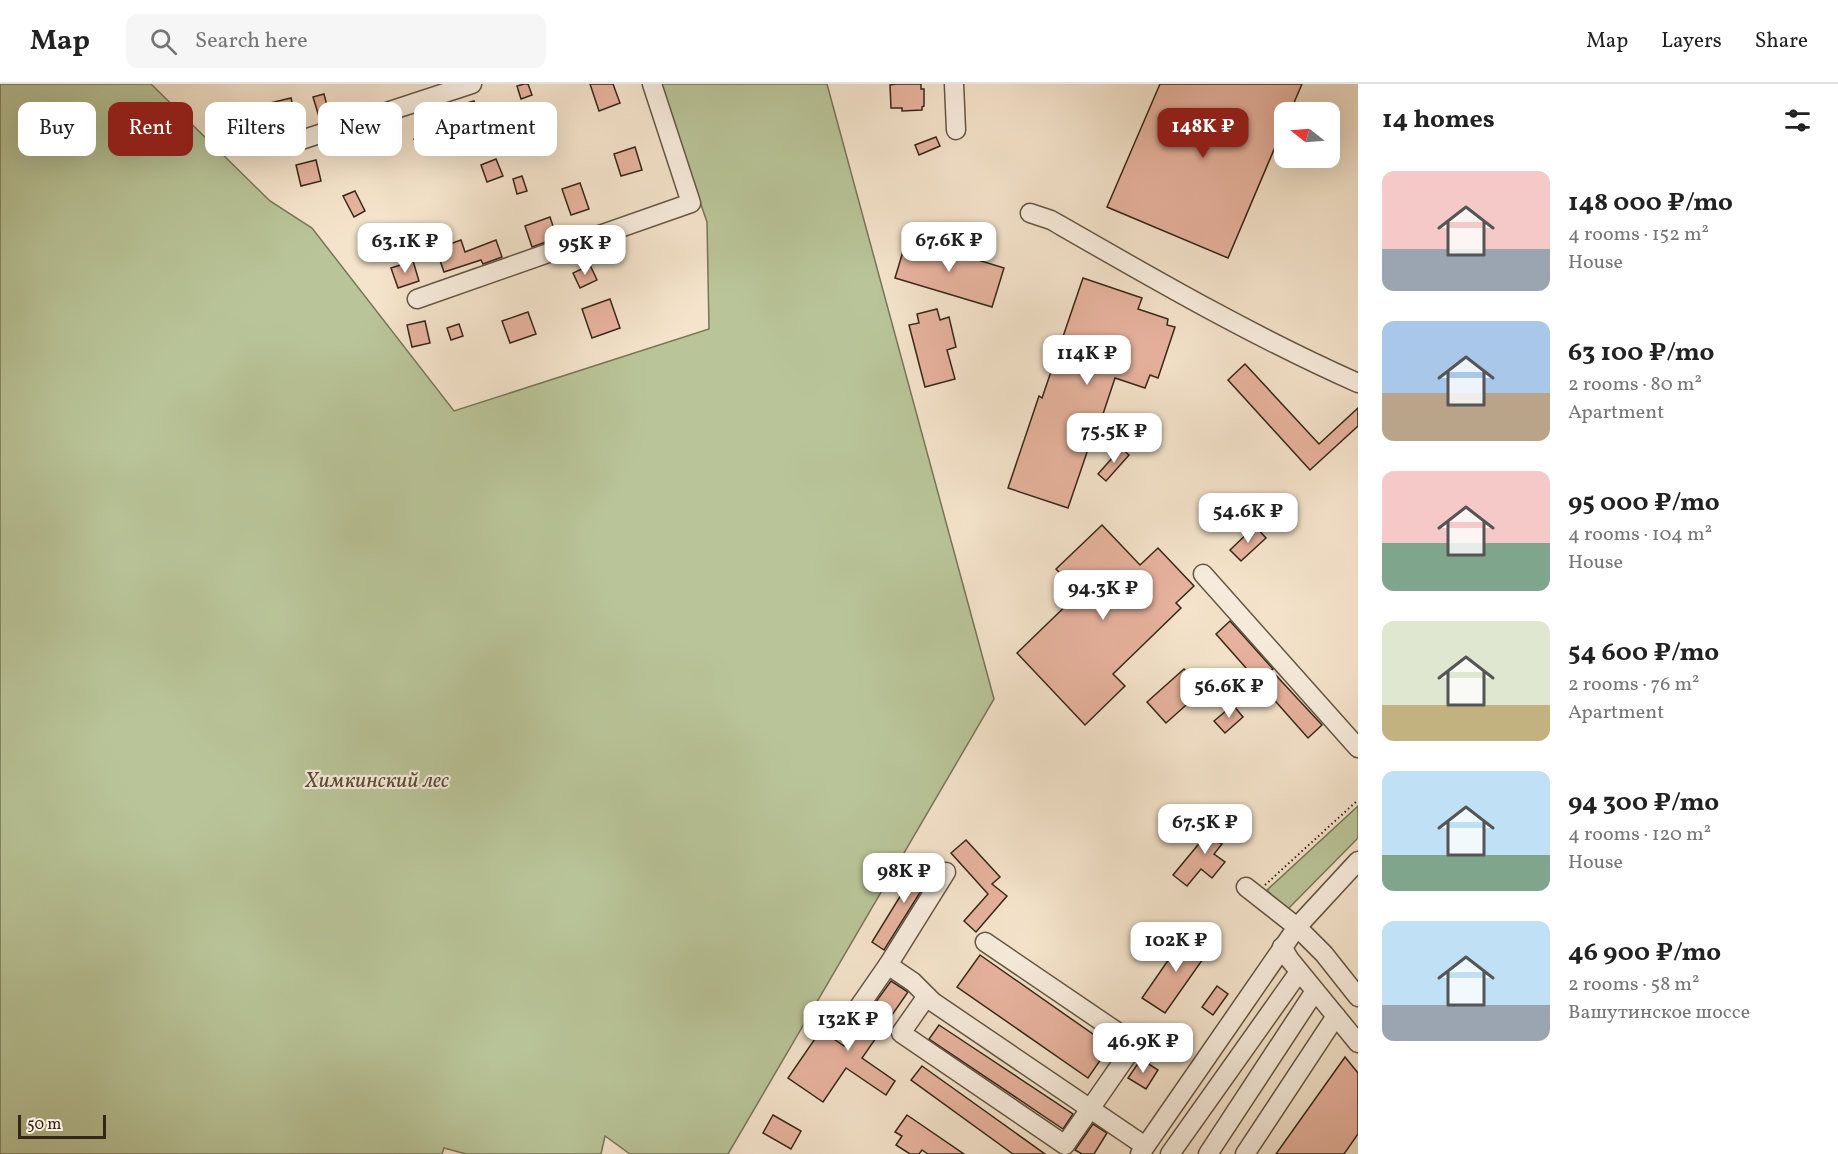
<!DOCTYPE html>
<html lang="en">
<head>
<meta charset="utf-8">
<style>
	:root { --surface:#fff; --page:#f6f6f6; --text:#222; --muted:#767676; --line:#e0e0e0; --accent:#8f2418 }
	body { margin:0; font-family:Vollkorn,serif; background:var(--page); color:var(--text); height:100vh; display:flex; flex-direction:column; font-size:22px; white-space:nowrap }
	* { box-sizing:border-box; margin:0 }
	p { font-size:20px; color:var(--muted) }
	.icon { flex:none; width:33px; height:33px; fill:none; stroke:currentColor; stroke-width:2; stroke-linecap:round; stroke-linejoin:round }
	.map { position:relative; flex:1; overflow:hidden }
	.side { display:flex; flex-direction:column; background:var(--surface); width:480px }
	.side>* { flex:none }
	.banner { position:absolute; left:18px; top:18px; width:570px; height:54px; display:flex; gap:12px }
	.needle { width:39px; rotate:287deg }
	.controls { position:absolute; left:1274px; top:18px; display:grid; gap:12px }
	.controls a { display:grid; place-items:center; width:66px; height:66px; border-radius:12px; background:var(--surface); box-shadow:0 6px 24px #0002; font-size:30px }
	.scale { position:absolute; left:18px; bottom:15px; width:88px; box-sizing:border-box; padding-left:6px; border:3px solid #352717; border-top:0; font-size:16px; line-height:21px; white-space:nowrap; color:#352717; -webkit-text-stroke:4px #f8edde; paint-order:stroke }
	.price { position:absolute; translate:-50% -51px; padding:0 14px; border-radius:12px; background:#fff; color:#222; font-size:20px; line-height:39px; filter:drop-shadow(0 2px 3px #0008) }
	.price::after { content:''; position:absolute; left:50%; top:36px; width:18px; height:14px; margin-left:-9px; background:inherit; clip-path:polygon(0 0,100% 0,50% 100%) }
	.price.current { background:var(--accent); color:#fff }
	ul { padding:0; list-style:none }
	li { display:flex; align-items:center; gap:18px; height:150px; padding:0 24px }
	li span { display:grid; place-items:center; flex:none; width:168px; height:120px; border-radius:12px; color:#555 }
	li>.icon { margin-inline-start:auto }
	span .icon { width:72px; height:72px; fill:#fffc; stroke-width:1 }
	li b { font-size:26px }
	h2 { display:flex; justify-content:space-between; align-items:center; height:72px; padding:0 24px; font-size:26px }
	.pill { padding:0 21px; border-radius:12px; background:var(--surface); box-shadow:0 6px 24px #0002; font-size:21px; line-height:54px }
	.pill.current { background:var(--accent); color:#fff }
	header { display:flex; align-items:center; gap:36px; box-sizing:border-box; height:84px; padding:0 30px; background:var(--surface); border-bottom:2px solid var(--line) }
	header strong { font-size:28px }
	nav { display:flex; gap:33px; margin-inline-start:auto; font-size:21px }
	.search { width:420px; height:54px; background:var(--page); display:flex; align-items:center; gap:15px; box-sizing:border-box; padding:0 21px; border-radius:12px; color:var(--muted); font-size:22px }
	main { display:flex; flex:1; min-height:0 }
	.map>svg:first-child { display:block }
	.green { fill:#b9c599; stroke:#777658; stroke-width:1.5 }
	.building { fill:#e8b39f; stroke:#352717; stroke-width:1.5 }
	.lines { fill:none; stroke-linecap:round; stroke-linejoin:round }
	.minor-casing { stroke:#655644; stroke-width:21 }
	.path { stroke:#352717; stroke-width:2; stroke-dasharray:1.5 3; stroke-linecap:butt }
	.minor { stroke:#f8edde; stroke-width:18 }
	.labels { text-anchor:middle; stroke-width:4.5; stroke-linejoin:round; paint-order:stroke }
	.park-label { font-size:22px; font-style:italic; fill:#564e38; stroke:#f8edde }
</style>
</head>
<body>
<header>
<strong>Map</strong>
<div class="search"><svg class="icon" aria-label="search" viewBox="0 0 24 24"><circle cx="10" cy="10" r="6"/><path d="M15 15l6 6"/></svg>Search here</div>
<nav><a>Map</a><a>Layers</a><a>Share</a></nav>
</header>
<main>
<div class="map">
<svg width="1358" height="1070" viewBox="0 0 1358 1070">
	<rect width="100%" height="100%" fill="#f5e4cc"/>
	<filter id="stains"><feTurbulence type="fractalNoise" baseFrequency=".00333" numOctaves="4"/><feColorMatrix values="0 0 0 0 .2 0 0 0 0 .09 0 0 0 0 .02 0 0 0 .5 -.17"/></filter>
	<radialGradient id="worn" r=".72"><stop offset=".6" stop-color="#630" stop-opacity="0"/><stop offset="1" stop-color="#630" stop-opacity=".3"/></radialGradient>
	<g class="green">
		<polygon points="0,0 151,0 270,117 312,144 454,327 709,245 707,138 659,0 827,0 994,615 728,1070 630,1070 605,1052 601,1070 466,1070 444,1064 442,1070 0,1070"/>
		<polygon points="1358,722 1358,754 1286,827 1267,806"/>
	</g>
	<g class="building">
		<polygon points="524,0 528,0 532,11 521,15 517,2"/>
		<polygon points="590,0 613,0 620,19 599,27"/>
		<polygon points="896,0 921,0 921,5 924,5 924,22 922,23 922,26 902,27 902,24 891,24 890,1"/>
		<polygon points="1160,0 1302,0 1290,28 1284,28 1284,42 1228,174 1107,123"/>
		<polygon points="324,10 330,33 320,36 313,13"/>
		<polygon points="291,14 296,37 276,43 270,19"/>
		<polygon points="474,17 479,34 442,44 438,27"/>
		<polygon points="511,21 519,39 504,45 497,27"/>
		<polygon points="429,48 436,62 422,70 414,55"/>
		<polygon points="376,52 381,68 372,70 368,54"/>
		<polygon points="936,53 940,62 919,71 915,61"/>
		<polygon points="635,63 642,86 621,92 614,70"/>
		<polygon points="496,75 503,92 487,98 481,81"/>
		<polygon points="316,76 321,97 301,102 296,81"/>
		<polygon points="522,92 527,107 517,110 513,95"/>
		<polygon points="580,99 589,125 571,131 562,105"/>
		<polygon points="355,107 365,127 354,133 343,112"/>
		<polygon points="550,133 557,154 532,163 525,142"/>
		<polygon points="907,154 1004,184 992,223 895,194"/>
		<polygon points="461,156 465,168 496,156 502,173 483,180 481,176 444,188 436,165"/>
		<polygon points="413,177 419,197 398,204 391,184"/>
		<polygon points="590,181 597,196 580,204 573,189"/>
		<polygon points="1083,194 1142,214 1138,225 1168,235 1167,241 1175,243 1158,294 1150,291 1145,304 1115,294 1102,333 1099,333 1068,424 1008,404 1039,312 1042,314"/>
		<polygon points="610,215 620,244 592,254 582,225"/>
		<polygon points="937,225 940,236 949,233 956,263 947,266 955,295 925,303 909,241 919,239 917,230"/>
		<polygon points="528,228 536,250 510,259 502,237"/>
		<polygon points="425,237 430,259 412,263 407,241"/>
		<polygon points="459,240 463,252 451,256 447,244"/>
		<polygon points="1245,280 1319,360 1358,324 1358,342 1310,386 1228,296"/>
		<polygon points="1121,364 1129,371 1106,397 1098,390"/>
		<polygon points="1102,441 1140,481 1158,464 1194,502 1176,519 1181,524 1113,590 1125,602 1085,641 1017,569 1079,509 1056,485"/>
		<polygon points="1255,442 1266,454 1241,477 1230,466"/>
		<polygon points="1230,537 1273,585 1271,586 1322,641 1308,654 1216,550"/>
		<polygon points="1184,585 1203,606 1166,639 1147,618"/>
		<polygon points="1233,621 1243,633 1225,649 1214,637"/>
		<polygon points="1222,732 1232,740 1218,758 1222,760 1214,770 1225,778 1212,794 1201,785 1187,802 1173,791"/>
		<polygon points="966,756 1000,793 992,800 1007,812 976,848 964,837 988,810 951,769"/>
		<polygon points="923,775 936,783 884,866 872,858"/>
		<polygon points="1187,849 1210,865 1165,929 1142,914"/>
		<polygon points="980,871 1110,962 1088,994 957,903"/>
		<polygon points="891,897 908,908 862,974 895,997 886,1011 846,984 823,1018 788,994 821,946 844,962"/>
		<polygon points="1217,902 1228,910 1213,931 1202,923"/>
		<polygon points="939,941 1073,1030 1063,1045 929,955"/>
		<polygon points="1345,973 1358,989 1358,1050 1344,1070 1276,1070"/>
		<polygon points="1141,975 1158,986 1146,1005 1128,994"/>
		<polygon points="922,982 1045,1070 1013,1070 911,996"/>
		<polygon points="773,1031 801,1047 791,1065 763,1049"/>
		<polygon points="907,1031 964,1070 928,1070 922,1066 919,1070 910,1070 896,1061 902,1052 895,1048"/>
		<polygon points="1093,1040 1107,1049 1094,1070 1082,1070 1075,1066"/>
	</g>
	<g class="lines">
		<defs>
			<g id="minor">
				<polyline points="954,0 956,46"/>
				<polyline points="289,60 472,0"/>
				<path d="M 1030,129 L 1051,136 C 1152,194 1252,252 1358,299"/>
				<polyline points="417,215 691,119 652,0"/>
				<polyline points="1203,490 1358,664"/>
				<polyline points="1246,803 1297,843 1324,870 1358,913"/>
				<polyline points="1282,863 1290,876 1358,959"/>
				<polyline points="888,881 946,788"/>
				<polyline points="927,912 901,949 1065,1061 1135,960 985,858"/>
				<polyline points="847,940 888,881 913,898 933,918 1145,1062"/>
				<polyline points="1140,1070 1297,843 1358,777"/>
				<polyline points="1170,1070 1299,888"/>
				<polyline points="1208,1070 1315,907"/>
				<polyline points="1245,1070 1336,932"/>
			</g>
		</defs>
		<use href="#minor" class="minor-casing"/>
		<polyline class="path" points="1265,801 1358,716"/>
		<use href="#minor" class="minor"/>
	</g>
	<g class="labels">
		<g class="park-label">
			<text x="377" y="703">Химкинский лес</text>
		</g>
	</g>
	<rect width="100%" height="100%" filter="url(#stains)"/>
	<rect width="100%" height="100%" fill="url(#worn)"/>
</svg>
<div class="controls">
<a><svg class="needle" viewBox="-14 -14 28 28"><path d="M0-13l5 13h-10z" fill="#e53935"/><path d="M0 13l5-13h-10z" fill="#767676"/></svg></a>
</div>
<div class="scale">50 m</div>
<b class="price current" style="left:1203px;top:75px">148K ₽</b>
<b class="price" style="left:949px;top:189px">67.6K ₽</b>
<b class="price" style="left:405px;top:190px">63.1K ₽</b>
<b class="price" style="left:585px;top:192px">95K ₽</b>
<b class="price" style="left:1087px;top:302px">114K ₽</b>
<b class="price" style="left:1114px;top:380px">75.5K ₽</b>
<b class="price" style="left:1248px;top:460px">54.6K ₽</b>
<b class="price" style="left:1103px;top:537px">94.3K ₽</b>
<b class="price" style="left:1229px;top:635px">56.6K ₽</b>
<b class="price" style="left:1205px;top:771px">67.5K ₽</b>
<b class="price" style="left:904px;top:820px">98K ₽</b>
<b class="price" style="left:1176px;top:889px">102K ₽</b>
<b class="price" style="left:848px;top:968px">132K ₽</b>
<b class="price" style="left:1143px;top:990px">46.9K ₽</b>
<div class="banner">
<a class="pill">Buy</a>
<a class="pill current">Rent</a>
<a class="pill">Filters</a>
<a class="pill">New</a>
<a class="pill">Apartment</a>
</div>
</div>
<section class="side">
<h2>14 homes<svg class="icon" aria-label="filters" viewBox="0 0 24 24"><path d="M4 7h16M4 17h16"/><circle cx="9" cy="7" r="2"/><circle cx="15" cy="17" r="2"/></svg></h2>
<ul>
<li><span style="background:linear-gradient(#f6c9c9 65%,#9aa5b1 0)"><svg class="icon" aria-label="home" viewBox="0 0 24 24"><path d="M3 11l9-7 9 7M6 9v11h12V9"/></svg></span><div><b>148 000 ₽/mo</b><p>4 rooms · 152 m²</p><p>House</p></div></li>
<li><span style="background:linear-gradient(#a9c7e8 60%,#b9a48a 0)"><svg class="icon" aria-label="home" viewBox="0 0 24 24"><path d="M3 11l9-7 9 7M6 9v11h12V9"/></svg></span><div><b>63 100 ₽/mo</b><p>2 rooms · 80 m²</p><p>Apartment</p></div></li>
<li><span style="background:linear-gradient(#f6c9c9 60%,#7fa58c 0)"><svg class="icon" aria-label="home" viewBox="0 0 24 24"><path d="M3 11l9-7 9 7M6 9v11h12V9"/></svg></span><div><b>95 000 ₽/mo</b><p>4 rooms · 104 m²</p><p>House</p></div></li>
<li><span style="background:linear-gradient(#dfe7d0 70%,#c2b280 0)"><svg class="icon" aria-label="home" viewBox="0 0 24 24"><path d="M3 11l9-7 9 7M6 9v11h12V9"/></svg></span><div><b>54 600 ₽/mo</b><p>2 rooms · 76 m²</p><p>Apartment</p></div></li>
<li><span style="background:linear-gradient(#bfe0f5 70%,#7fa58c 0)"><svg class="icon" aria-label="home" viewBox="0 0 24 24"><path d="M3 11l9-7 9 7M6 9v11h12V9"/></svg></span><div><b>94 300 ₽/mo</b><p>4 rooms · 120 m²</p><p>House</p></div></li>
<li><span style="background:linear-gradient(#bfe0f5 70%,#9aa5b1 0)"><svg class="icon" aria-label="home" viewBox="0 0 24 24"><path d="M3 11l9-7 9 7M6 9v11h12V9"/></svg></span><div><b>46 900 ₽/mo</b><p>2 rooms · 58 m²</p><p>Вашутинское шоссе</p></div></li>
</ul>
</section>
</main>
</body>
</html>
